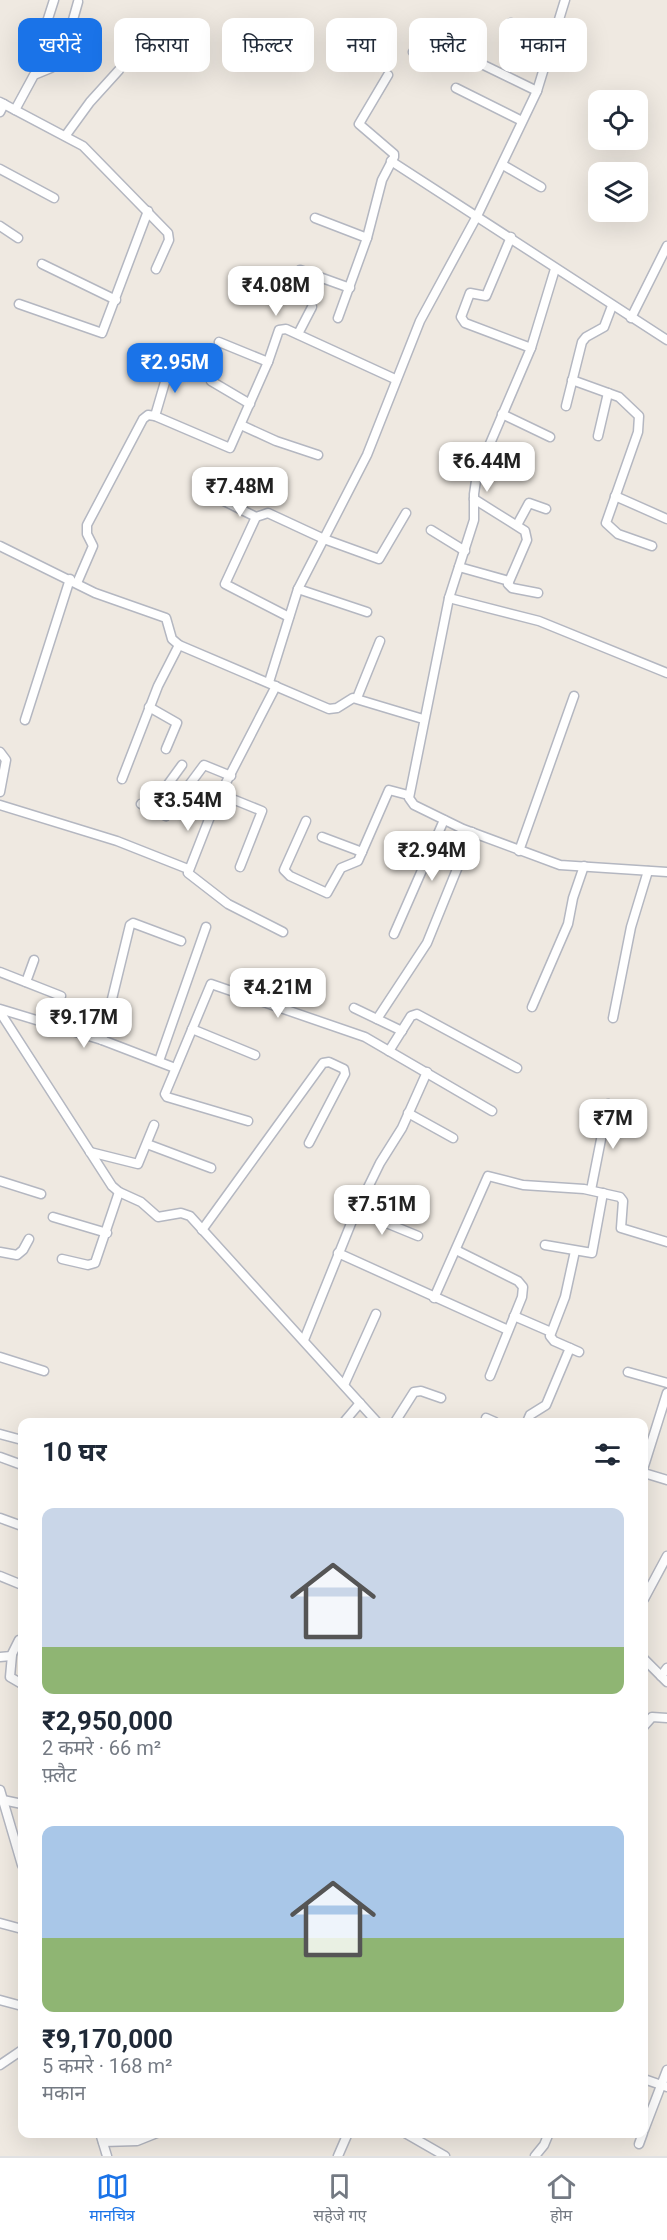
<!DOCTYPE html>
<html lang="hi">
<head>
<meta charset="utf-8">
<style>
	:root { --surface:#fff; --page:#f2f2f3; --text:#1f2937; --muted:#747a83; --line:#e0e1e3; --accent:#1a73e8 }
	body { margin:0; font-family:Roboto,"Noto Sans Devanagari",sans-serif; background:var(--page); color:var(--text); height:100vh; display:flex; flex-direction:column; font-size:22px; white-space:nowrap }
	* { box-sizing:border-box; margin:0 }
	p { font-size:20px; color:var(--muted) }
	.icon { flex:none; width:33px; height:33px; fill:none; stroke:currentColor; stroke-width:2; stroke-linecap:round; stroke-linejoin:round }
	.map { position:relative; flex:1; overflow:hidden }
	.panel { position:absolute; left:18px; top:1418px; width:630px; height:720px; display:flex; flex-direction:column; background:var(--surface); border-radius:12px; box-shadow:0 6px 24px #0002 }
	.panel>* { flex:none }
	.hud { position:absolute; left:18px; top:18px; width:632px; height:54px; display:flex; gap:12px }
	.tools { position:absolute; left:588px; top:90px; display:grid; gap:12px }
	.tools a { display:grid; place-items:center; width:60px; height:60px; border-radius:12px; background:var(--surface); box-shadow:0 6px 24px #0002; font-size:30px }
	.price { position:absolute; translate:-50% -51px; padding:0 14px; border-radius:12px; background:#fff; color:#222; font-size:20px; line-height:39px; filter:drop-shadow(0 2px 3px #0008) }
	.price::after { content:''; position:absolute; left:50%; top:36px; width:18px; height:14px; margin-left:-9px; background:inherit; clip-path:polygon(0 0,100% 0,50% 100%) }
	.price.selected { background:var(--accent); color:#fff }
	ul { padding:0; list-style:none }
	li { display:grid; align-content:center; gap:12px; height:318px; padding:0 24px }
	li span { display:grid; place-items:center; height:186px; border-radius:12px; color:#555 }
	li>.icon { margin-inline-start:auto }
	span .icon { width:108px; height:108px; fill:#fffc; stroke-width:1 }
	li b { font-size:26px }
	h2 { display:flex; justify-content:space-between; align-items:center; height:72px; padding:0 24px; font-size:26px }
	.chip { padding:0 21px; border-radius:12px; background:var(--surface); box-shadow:0 6px 24px #0002; font-size:21px; line-height:54px }
	.chip.selected { background:var(--accent); color:#fff }
	.tab-bar { display:flex; justify-content:space-around; align-items:center; height:84px; border-top:2px solid var(--line); background:var(--surface); font-size:16px; color:var(--muted) }
	.tab-bar a { display:grid; justify-items:center; gap:3px }
	.tab-bar .selected { color:var(--accent) }
	.map>svg:first-child { display:block }
	.lines { fill:none; stroke-linecap:round; stroke-linejoin:round }
	.minor-casing { stroke:#b4b7c1; stroke-width:11 }
	.minor { stroke:#fff; stroke-width:8 }
</style>
</head>
<body>
<div class="map">
<svg width="667" height="2156" viewBox="0 0 667 2156">
	<rect width="100%" height="100%" fill="#efe9e1"/>
	<g class="lines">
		<defs>
			<g id="minor">
				<polyline points="511,23 553,43"/>
				<polyline points="46,25 54,0"/>
				<polyline points="413,52 447,66 456,64 465,56 537,91"/>
				<polyline points="456,88 522,121"/>
				<polyline points="0,102 83,146 168,233 169,240 156,269"/>
				<polyline points="15,110 34,75 51,68 63,55 78,2"/>
				<polyline points="0,112 4,104"/>
				<polyline points="66,135 90,102 119,70"/>
				<polyline points="391,161 667,340"/>
				<polyline points="503,165 541,187"/>
				<polyline points="0,169 54,198"/>
				<polyline points="315,218 367,238"/>
				<polyline points="0,226 18,238"/>
				<polyline points="511,237 486,296 470,293 461,317 465,323 531,348"/>
				<polyline points="42,264 116,300"/>
				<polyline points="555,269 531,348 477,474 474,494 474,520 449,598 409,798 414,805 463,829 560,865 667,872"/>
				<polyline points="300,270 350,288"/>
				<polyline points="19,304 102,333 148,211"/>
				<polyline points="338,318 367,238 382,180 394,157 394,154 359,124 388,75"/>
				<polyline points="631,318 667,246"/>
				<polyline points="298,334 312,307"/>
				<polyline points="219,342 268,362"/>
				<polyline points="572,380 619,397 639,416 638,432 606,523 618,534 652,546"/>
				<polyline points="211,381 250,404"/>
				<polyline points="566,406 582,342 586,337 604,327 612,306"/>
				<polyline points="502,414 550,437"/>
				<polyline points="155,416 170,365"/>
				<polyline points="241,425 276,441 318,455"/>
				<polyline points="598,436 608,393"/>
				<polyline points="615,496 667,519"/>
				<polyline points="220,499 256,517"/>
				<polyline points="474,499 525,531 527,540 508,584 512,588 538,593"/>
				<polyline points="517,525 529,503 546,509"/>
				<polyline points="431,530 465,551"/>
				<polyline points="0,546 95,593 166,618 172,639 179,645 329,709 337,708 353,698 423,719"/>
				<polyline points="459,567 509,581"/>
				<polyline points="77,583 93,546 87,534 87,525 143,419 148,415 155,416 230,448 268,362 279,330 286,329 395,379"/>
				<polyline points="298,589 367,612"/>
				<polyline points="449,598 539,621 667,673"/>
				<polyline points="289,617 225,584 256,517 268,513 324,539 379,559 406,513"/>
				<polyline points="269,682 298,589 367,455 420,321 477,216 537,91 565,0"/>
				<polyline points="276,686 215,804 188,873 228,904 283,932"/>
				<polyline points="357,698 380,641"/>
				<polyline points="149,707 177,723 166,749"/>
				<polyline points="25,720 70,579"/>
				<polyline points="0,752 6,760 0,792"/>
				<polyline points="122,779 158,686 179,645"/>
				<polyline points="220,794 262,811 240,867"/>
				<polyline points="180,798 166,787 182,765"/>
				<polyline points="141,804 166,816 204,765 231,776"/>
				<polyline points="0,805 117,841 188,869"/>
				<polyline points="306,821 284,870 290,876 327,893 341,868 358,861 389,790 408,795"/>
				<polyline points="322,837 362,852"/>
				<polyline points="519,851 574,696"/>
				<polyline points="394,934 444,820"/>
				<polyline points="0,972 61,996"/>
				<polyline points="26,982 34,960"/>
				<polyline points="532,1007 568,924 573,898 584,866"/>
				<polyline points="354,1008 402,1031"/>
				<polyline points="0,1009 102,1040 175,1068"/>
				<polyline points="0,1012 112,1186 119,1192 141,1202 158,1217 181,1213 190,1216 377,1422"/>
				<polyline points="613,1018 631,927 648,871"/>
				<polyline points="377,1019 427,943 472,832"/>
				<polyline points="192,1029 255,1055"/>
				<polyline points="102,1040 130,925 133,923 181,941"/>
				<polyline points="389,1051 411,1016 417,1014 517,1068"/>
				<polyline points="159,1061 206,927"/>
				<polyline points="408,1113 453,1138"/>
				<polyline points="248,1121 167,1097 165,1094 211,984 365,1037 492,1111"/>
				<polyline points="147,1144 211,1168"/>
				<polyline points="90,1152 138,1164 154,1125"/>
				<polyline points="0,1181 41,1194"/>
				<polyline points="591,1190 608,1104"/>
				<polyline points="357,1211 418,1236"/>
				<polyline points="53,1217 107,1233"/>
				<polyline points="202,1230 323,1063 329,1062 344,1069 345,1074 309,1143"/>
				<polyline points="545,1245 592,1253 603,1193"/>
				<polyline points="456,1250 518,1281 523,1287 522,1297 490,1376"/>
				<polyline points="575,1251 565,1297 550,1336 554,1341 579,1352"/>
				<polyline points="0,1252 17,1255 23,1250 29,1239"/>
				<polyline points="338,1253 508,1330"/>
				<polyline points="62,1259 88,1265 95,1263 119,1192"/>
				<polyline points="434,1298 488,1176 523,1185 584,1189 620,1197 623,1201 621,1228 667,1242"/>
				<polyline points="514,1316 551,1332"/>
				<polyline points="304,1340 354,1216 380,1163 402,1128 427,1072"/>
				<polyline points="0,1357 44,1371"/>
				<polyline points="628,1372 667,1383"/>
				<polyline points="344,1385 376,1314"/>
				<polyline points="486,1418 495,1422"/>
				<polyline points="344,1422 360,1403"/>
				<polyline points="395,1422 414,1392 421,1391 441,1398"/>
				<polyline points="527,1422 530,1415 546,1405 570,1348"/>
				<polyline points="0,1434 22,1440"/>
				<polyline points="0,1457 22,1465"/>
				<polyline points="644,1466 667,1393"/>
				<polyline points="644,1473 667,1480"/>
				<polyline points="0,1518 22,1526"/>
				<polyline points="0,1576 22,1585"/>
				<polyline points="644,1599 667,1556"/>
				<polyline points="12,1655 10,1677 22,1684"/>
				<polyline points="0,1657 11,1656 19,1640 22,1640"/>
				<polyline points="644,1659 667,1682"/>
				<polyline points="661,1676 667,1668"/>
				<polyline points="644,1726 652,1717 667,1718"/>
				<polyline points="0,1790 22,1865"/>
				<polyline points="3,1800 22,1804"/>
				<polyline points="0,1923 22,1929"/>
				<polyline points="0,2000 22,2006"/>
				<polyline points="0,2065 22,2050"/>
				<polyline points="644,2079 667,2087"/>
				<polyline points="644,2130 667,2070"/>
				<polyline points="100,2133 107,2156"/>
				<polyline points="405,2133 445,2156"/>
				<polyline points="103,2142 137,2141 157,2133"/>
				<polyline points="639,2144 643,2133"/>
				<polyline points="338,2156 348,2133"/>
				<polyline points="535,2156 544,2145 549,2133"/>
			</g>
		</defs>
		<use href="#minor" class="minor-casing"/>
		<use href="#minor" class="minor"/>
	</g>
</svg>
<div class="tools">
<a><svg class="icon" aria-label="locate" viewBox="0 0 24 24"><circle cx="12" cy="12" r="6"/><path d="M12 2v4M12 18v4M2 12h4M18 12h4"/></svg></a>
<a><svg class="icon" aria-label="layers" viewBox="0 0 24 24"><path d="M12 4l9 5-9 5-9-5zM3 14l9 5 9-5"/></svg></a>
</div>
<b class="price" style="left:276px;top:317px">₹4.08M</b>
<b class="price selected" style="left:175px;top:394px">₹2.95M</b>
<b class="price" style="left:487px;top:493px">₹6.44M</b>
<b class="price" style="left:240px;top:518px">₹7.48M</b>
<b class="price" style="left:188px;top:832px">₹3.54M</b>
<b class="price" style="left:432px;top:882px">₹2.94M</b>
<b class="price" style="left:278px;top:1019px">₹4.21M</b>
<b class="price" style="left:84px;top:1049px">₹9.17M</b>
<b class="price" style="left:613px;top:1150px">₹7M</b>
<b class="price" style="left:382px;top:1236px">₹7.51M</b>
<div class="hud">
<a class="chip selected">खरीदें</a>
<a class="chip">किराया</a>
<a class="chip">फ़िल्टर</a>
<a class="chip">नया</a>
<a class="chip">फ़्लैट</a>
<a class="chip">मकान</a>
</div>
<section class="panel">
<h2>10 घर<svg class="icon" aria-label="filters" viewBox="0 0 24 24"><path d="M4 7h16M4 17h16"/><circle cx="9" cy="7" r="2"/><circle cx="15" cy="17" r="2"/></svg></h2>
<ul>
<li><span style="background:linear-gradient(#c9d6e8 75%,#8fb573 0)"><svg class="icon" aria-label="home" viewBox="0 0 24 24"><path d="M3 11l9-7 9 7M6 9v11h12V9"/></svg></span><div><b>₹2,950,000</b><p>2 कमरे · 66 m²</p><p>फ़्लैट</p></div></li>
<li><span style="background:linear-gradient(#a9c7e8 60%,#8fb573 0)"><svg class="icon" aria-label="home" viewBox="0 0 24 24"><path d="M3 11l9-7 9 7M6 9v11h12V9"/></svg></span><div><b>₹9,170,000</b><p>5 कमरे · 168 m²</p><p>मकान</p></div></li>
</ul>
</section>
</div>
<nav class="tab-bar">
<a class="selected"><svg class="icon" aria-label="map" viewBox="0 0 24 24"><path d="M3 6l6-2 6 2 6-2v14l-6 2-6-2-6 2zM9 4v14M15 6v14"/></svg>मानचित्र</a>
<a><svg class="icon" aria-label="saved" viewBox="0 0 24 24"><path d="M7 4h10v16l-5-4-5 4z"/></svg>सहेजे गए</a>
<a><svg class="icon" aria-label="home" viewBox="0 0 24 24"><path d="M3 11l9-7 9 7M6 9v11h12V9"/></svg>होम</a>
</nav>
</body>
</html>
